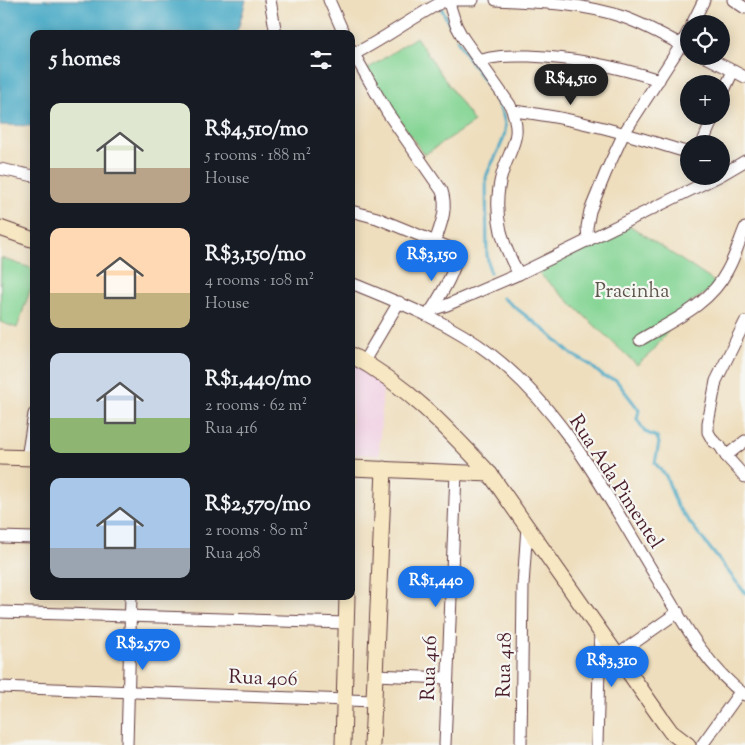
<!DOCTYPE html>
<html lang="en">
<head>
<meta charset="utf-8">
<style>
	:root { --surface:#171b24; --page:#20242c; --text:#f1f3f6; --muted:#9ea1a6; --accent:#1a73e8 }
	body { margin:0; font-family:"Sorts Mill Goudy",serif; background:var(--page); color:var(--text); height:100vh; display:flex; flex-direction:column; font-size:19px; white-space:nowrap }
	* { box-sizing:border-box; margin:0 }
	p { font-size:16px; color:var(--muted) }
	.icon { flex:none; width:28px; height:28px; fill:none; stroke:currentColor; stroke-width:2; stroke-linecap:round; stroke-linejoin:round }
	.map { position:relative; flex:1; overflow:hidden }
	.drawer { position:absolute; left:30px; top:30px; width:325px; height:570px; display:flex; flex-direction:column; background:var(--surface); border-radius:10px; box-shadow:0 2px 12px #0003 }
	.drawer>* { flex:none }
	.controls { position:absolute; left:680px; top:15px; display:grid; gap:10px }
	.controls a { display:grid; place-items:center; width:50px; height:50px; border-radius:50%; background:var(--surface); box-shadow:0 2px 12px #0003; font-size:25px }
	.price { position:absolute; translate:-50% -42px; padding:0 11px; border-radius:18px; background:var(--accent); color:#fff; font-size:16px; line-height:32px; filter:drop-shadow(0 1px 2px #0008) }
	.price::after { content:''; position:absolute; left:50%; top:30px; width:15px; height:11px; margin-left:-8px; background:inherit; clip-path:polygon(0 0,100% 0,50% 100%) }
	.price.selected { background:#222; color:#fff }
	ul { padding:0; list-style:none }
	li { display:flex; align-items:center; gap:15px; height:125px; padding:0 20px }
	li span { display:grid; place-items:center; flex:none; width:140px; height:100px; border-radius:10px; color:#555 }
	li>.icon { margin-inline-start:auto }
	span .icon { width:60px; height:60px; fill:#fffc; stroke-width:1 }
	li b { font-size:21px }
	h2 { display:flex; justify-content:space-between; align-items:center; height:60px; padding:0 20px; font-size:21px }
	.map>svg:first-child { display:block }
	.built { fill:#f1d0e3 }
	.green { fill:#86d595; stroke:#687a60 }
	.water { fill:#45a8c5; stroke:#486478 }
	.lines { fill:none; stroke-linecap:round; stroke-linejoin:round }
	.stream { stroke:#45a8c5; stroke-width:3 }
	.street-casing { stroke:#633c41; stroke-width:13 }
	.secondary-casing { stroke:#633c41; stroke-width:17 }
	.street { stroke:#fff; stroke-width:11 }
	.secondary { stroke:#f7e8c3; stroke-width:15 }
	.labels { text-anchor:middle; stroke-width:4.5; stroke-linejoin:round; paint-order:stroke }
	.park-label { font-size:20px; fill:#5c564b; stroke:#f6f6f2 }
	.street-label { font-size:20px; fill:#4a1f2b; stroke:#f6f6f2 }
</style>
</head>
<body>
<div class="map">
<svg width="745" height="745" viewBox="0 0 745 745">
	<rect width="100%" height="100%" fill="#f6f6f2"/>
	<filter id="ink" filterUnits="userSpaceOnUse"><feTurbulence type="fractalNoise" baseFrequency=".02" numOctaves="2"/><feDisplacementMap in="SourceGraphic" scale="10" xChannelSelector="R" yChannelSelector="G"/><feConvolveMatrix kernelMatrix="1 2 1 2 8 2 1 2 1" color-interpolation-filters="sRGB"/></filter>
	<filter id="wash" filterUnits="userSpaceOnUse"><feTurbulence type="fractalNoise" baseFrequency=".0096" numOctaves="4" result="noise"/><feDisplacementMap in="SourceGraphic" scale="20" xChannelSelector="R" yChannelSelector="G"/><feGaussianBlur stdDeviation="1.12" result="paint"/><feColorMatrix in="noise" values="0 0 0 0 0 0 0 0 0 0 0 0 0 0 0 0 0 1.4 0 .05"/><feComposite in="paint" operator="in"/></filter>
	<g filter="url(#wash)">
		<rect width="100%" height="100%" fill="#eedebd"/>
		<polygon class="built" points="351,360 383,385 379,455 351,454"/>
		<g class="green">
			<polygon points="416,37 474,122 424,155 366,70"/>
			<polygon points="626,223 719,285 688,304 653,351 637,365 531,266"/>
			<polygon points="1,258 34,269 34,279 17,328 0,322"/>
		</g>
		<polygon class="water" points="0,0 246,0 238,30 234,34 34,34 34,126 0,125"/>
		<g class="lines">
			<g class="stream">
				<polyline points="440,6 451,27"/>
				<path d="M 457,39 C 468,62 509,108 505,131 C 503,148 490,162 486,178 L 487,255 L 490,273"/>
				<polyline points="503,298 547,332 571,354 589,364 604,377 616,380 639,410 637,419 645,432 657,437 659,443 655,463 666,476 677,506 745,593"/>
			</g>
		</g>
	</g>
	<g filter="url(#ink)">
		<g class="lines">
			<defs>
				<g id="street">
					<polyline points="270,0 276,34"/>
					<polyline points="329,0 344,34"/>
					<path d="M 448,0 L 456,25 L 463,38 L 510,105 C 524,137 511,145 502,174 C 492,209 501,244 519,274"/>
					<polyline points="453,0 473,0"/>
					<path d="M 496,0 C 539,2 582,3 623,17 C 646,25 667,37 689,49"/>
					<polyline points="733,0 745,8"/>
					<polyline points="692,24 704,0"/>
					<path d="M 351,49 L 387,112 L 442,191 C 448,209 441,224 435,242"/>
					<path d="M 354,54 C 386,38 414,16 446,0"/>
					<polyline points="704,56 745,77"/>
					<path d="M 479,61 C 496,55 512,56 529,56 C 574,58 616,66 659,80"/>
					<polyline points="721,97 733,71"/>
					<path d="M 513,111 C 573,117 631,135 689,153"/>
					<polyline points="702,144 714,116"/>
					<polyline points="0,169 34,176"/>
					<polyline points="721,175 745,161"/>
					<path d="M 351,211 L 377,218 L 448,247 L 456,252 C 460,266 437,301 429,314"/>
					<polyline points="588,241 587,227 590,211 606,172 624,133 681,45 689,30"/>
					<path d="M 351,283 C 400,303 450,322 492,355 C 564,411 607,496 653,572 C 679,615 704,665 745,695"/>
					<polyline points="431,310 447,305 519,274 719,176"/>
					<polyline points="745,322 716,381 708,423 708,432 713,441 720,446 726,456 745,477"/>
					<path d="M 640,340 C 671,321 709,306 727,271 C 735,257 739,242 745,228"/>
					<polyline points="364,361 399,302"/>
					<polyline points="726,456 745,441"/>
					<polyline points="27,458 34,414"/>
					<polyline points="0,537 34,538"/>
					<polyline points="0,612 346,623"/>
					<polyline points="617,655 678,612"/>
					<polyline points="375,675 446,678"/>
					<polyline points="0,687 374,701"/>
					<polyline points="127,745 131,596"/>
					<polyline points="445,745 456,473"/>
					<polyline points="521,745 523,586 527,526"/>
					<polyline points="597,745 600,630"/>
					<polyline points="702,745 740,692"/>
				</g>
				<g id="secondary">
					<polyline points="0,228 34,240"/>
					<path d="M 351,355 C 406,384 448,429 490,474 L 663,721 L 671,732 L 688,745"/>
					<polyline points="0,457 34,458"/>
					<polyline points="351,468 490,474"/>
					<polyline points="343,745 347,596"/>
					<polyline points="372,745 384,469"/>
				</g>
			</defs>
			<use href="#street" class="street-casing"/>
			<use href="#secondary" class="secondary-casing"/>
			<use href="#street" class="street"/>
			<use href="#secondary" class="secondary"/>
		</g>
	</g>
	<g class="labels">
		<g class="park-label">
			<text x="632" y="297">Pracinha</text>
		</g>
		<g class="street-label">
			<text transform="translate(617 481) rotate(57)" y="7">Rua Ada Pimentel</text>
			<text transform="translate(503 665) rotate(-89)" y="7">Rua 418</text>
			<text transform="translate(428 668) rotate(-88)" y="7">Rua 416</text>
			<text transform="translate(263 677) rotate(2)" y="7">Rua 406</text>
		</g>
	</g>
</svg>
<div class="controls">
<a><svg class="icon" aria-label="locate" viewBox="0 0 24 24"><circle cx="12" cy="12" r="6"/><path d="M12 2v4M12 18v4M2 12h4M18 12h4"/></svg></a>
<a>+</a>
<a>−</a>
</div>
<b class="price selected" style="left:571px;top:106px">R$4,510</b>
<b class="price" style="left:432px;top:282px">R$3,150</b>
<b class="price" style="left:436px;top:608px">R$1,440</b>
<b class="price" style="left:143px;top:671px">R$2,570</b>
<b class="price" style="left:612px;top:688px">R$3,310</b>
<section class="drawer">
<h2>5 homes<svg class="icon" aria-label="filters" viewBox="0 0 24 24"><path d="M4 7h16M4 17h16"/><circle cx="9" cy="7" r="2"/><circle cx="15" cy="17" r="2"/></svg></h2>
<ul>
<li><span style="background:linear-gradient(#dfe7d0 65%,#b9a48a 0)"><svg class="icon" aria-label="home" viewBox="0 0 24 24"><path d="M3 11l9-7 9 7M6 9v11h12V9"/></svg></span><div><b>R$4,510/mo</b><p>5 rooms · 188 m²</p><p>House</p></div></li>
<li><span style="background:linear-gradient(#ffd9b3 65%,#c2b280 0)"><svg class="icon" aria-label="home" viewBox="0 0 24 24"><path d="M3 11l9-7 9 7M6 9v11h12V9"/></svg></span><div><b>R$3,150/mo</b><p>4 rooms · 108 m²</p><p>House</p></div></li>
<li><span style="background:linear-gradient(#c9d6e8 65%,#8fb573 0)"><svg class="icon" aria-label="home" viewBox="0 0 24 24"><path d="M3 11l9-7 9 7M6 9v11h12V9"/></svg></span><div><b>R$1,440/mo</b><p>2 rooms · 62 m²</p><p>Rua 416</p></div></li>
<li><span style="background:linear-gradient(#a9c7e8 70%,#9aa5b1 0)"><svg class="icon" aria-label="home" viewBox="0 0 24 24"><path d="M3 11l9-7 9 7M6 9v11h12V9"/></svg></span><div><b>R$2,570/mo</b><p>2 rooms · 80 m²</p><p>Rua 408</p></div></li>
</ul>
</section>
</div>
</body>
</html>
